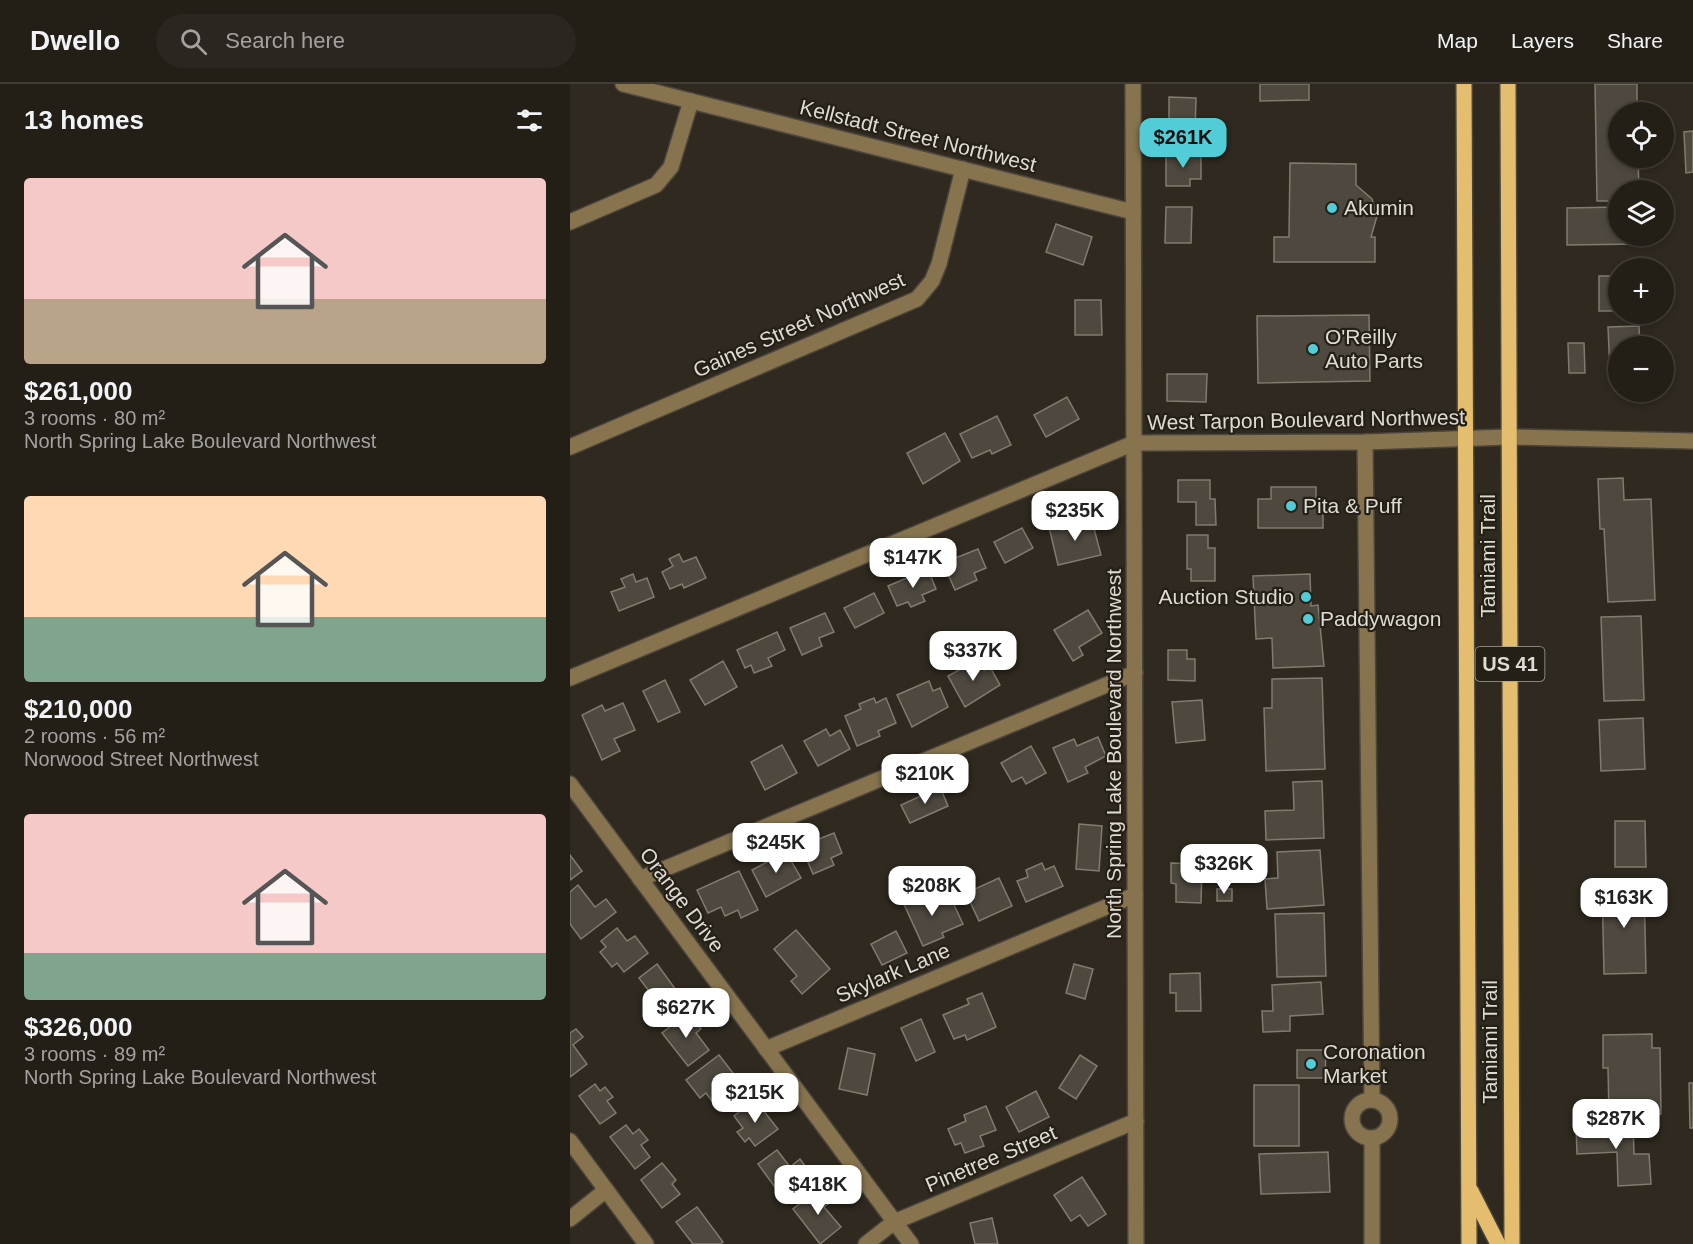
<!DOCTYPE html>
<html lang="en">
<head>
<meta charset="utf-8">
<style>
	:root { --surface:#231f17; --page:#2b2720; --text:#f1f3f6; --muted:#a3a2a1; --line:#403d36; --accent:#52ccd6 }
	body { margin:0; font-family:Helvetica,sans-serif; background:var(--page); color:var(--text); height:100vh; display:flex; flex-direction:column; font-size:22px; white-space:nowrap }
	* { box-sizing:border-box; margin:0 }
	p { font-size:20px; color:var(--muted) }
	.icon { flex:none; width:33px; height:33px; fill:none; stroke:currentColor; stroke-width:2; stroke-linecap:round; stroke-linejoin:round }
	.map { position:relative; flex:1; overflow:hidden }
	.details { display:flex; flex-direction:column; background:var(--surface); width:570px }
	.details>* { flex:none }
	.fabs { position:absolute; left:1038px; top:18px; display:grid; gap:12px }
	.fabs a { display:grid; place-items:center; width:66px; height:66px; border-radius:50%; background:var(--surface); box-shadow:0 3px 9px #0003,0 0 0 2px var(--line); font-size:30px }
	.price { position:absolute; translate:-50% -51px; padding:0 14px; border-radius:12px; background:#fff; color:#222; font-size:20px; line-height:39px; filter:drop-shadow(0 2px 3px #0008) }
	.price::after { content:''; position:absolute; left:50%; top:36px; width:18px; height:14px; margin-left:-9px; background:inherit; clip-path:polygon(0 0,100% 0,50% 100%) }
	.price.on { background:var(--accent); color:#111 }
	ul { padding:0; list-style:none }
	li { display:grid; align-content:center; gap:12px; height:318px; padding:0 24px }
	li span { display:grid; place-items:center; height:186px; border-radius:6px; color:#555 }
	li>.icon { margin-inline-start:auto }
	span .icon { width:108px; height:108px; fill:#fffc; stroke-width:1 }
	li b { font-size:26px }
	h2 { display:flex; justify-content:space-between; align-items:center; height:72px; padding:0 24px; font-size:26px }
	header { display:flex; align-items:center; gap:36px; box-sizing:border-box; height:84px; padding:0 30px; background:var(--surface); border-bottom:2px solid var(--line) }
	header strong { font-size:28px }
	nav { display:flex; gap:33px; margin-inline-start:auto; font-size:21px }
	.search { width:420px; height:54px; background:var(--page); display:flex; align-items:center; gap:15px; box-sizing:border-box; padding:0 21px; border-radius:33px; color:var(--muted); font-size:22px }
	main { display:flex; flex:1; min-height:0 }
	.map>svg:first-child { display:block }
	.building { fill:#4e483e; stroke:#817b6f; stroke-width:1.5 }
	.lines { fill:none; stroke-linecap:round; stroke-linejoin:round }
	.minor-casing { stroke:#4b453c; stroke-width:18 }
	.major-casing { stroke:#4b453c; stroke-width:18 }
	.minor { stroke:#87744f; stroke-width:15 }
	.major { stroke:#e5bd6e; stroke-width:15 }
	.poi-dot { fill:#52ccd6; stroke:#252016; stroke-width:2 }
	.labels { text-anchor:middle; stroke-width:4.5; stroke-linejoin:round; paint-order:stroke }
	.shield { fill:#252016; stroke:#a6a29b; stroke-width:1.5 }
	.shield-label { font-size:20px; font-weight:bold; fill:#dedad4 }
	.street-label { font-size:21px; fill:#dedad4; stroke:#252016 }
	.poi-label { font-size:21px; fill:#dedad4; stroke:#252016; text-anchor:start }
</style>
</head>
<body>
<header>
<strong>Dwello</strong>
<div class="search"><svg class="icon" aria-label="search" viewBox="0 0 24 24"><circle cx="10" cy="10" r="6"/><path d="M15 15l6 6"/></svg>Search here</div>
<nav><a>Map</a><a>Layers</a><a>Share</a></nav>
</header>
<main>
<section class="details">
<h2>13 homes<svg class="icon" aria-label="filters" viewBox="0 0 24 24"><path d="M4 7h16M4 17h16"/><circle cx="9" cy="7" r="2"/><circle cx="15" cy="17" r="2"/></svg></h2>
<ul>
<li><span style="background:linear-gradient(#f6c9c9 65%,#b9a48a 0)"><svg class="icon" aria-label="home" viewBox="0 0 24 24"><path d="M3 11l9-7 9 7M6 9v11h12V9"/></svg></span><div><b>$261,000</b><p>3 rooms · 80 m²</p><p>North Spring Lake Boulevard Northwest</p></div></li>
<li><span style="background:linear-gradient(#ffd9b3 65%,#7fa58c 0)"><svg class="icon" aria-label="home" viewBox="0 0 24 24"><path d="M3 11l9-7 9 7M6 9v11h12V9"/></svg></span><div><b>$210,000</b><p>2 rooms · 56 m²</p><p>Norwood Street Northwest</p></div></li>
<li><span style="background:linear-gradient(#f6c9c9 75%,#7fa58c 0)"><svg class="icon" aria-label="home" viewBox="0 0 24 24"><path d="M3 11l9-7 9 7M6 9v11h12V9"/></svg></span><div><b>$326,000</b><p>3 rooms · 89 m²</p><p>North Spring Lake Boulevard Northwest</p></div></li>
</ul>
</section>
<div class="map">
<svg width="1123" height="1160" viewBox="0 0 1123 1160">
	<rect width="100%" height="100%" fill="#2f291f"/>
	<g class="building">
		<polygon points="690,0 739,0 739,16 690,17"/>
		<polygon points="1025,0 1067,0 1067,28 1048,28 1048,74 1068,74 1069,106 1048,106 1048,117 1027,117"/>
		<polygon points="599,13 626,14 625,49 599,48"/>
		<polygon points="1123,47 1123,88 1116,89 1114,48"/>
		<polygon points="596,70 631,70 631,95 620,95 620,102 596,102"/>
		<polygon points="720,79 786,80 786,101 802,115 807,132 801,153 805,153 805,178 704,178 704,153 719,153"/>
		<polygon points="596,123 622,123 621,159 595,159"/>
		<polygon points="1048,123 1048,152 1069,152 1069,160 997,161 997,124"/>
		<polygon points="486,140 522,153 513,181 476,168"/>
		<rect x="1029" y="192" width="19" height="35"/>
		<polygon points="505,216 531,216 532,251 505,251"/>
		<polygon points="799,231 800,297 688,299 687,232"/>
		<polygon points="1069,242 1070,262 1048,262 1048,288 1040,288 1038,243"/>
		<polygon points="998,259 1014,259 1015,289 999,289"/>
		<polygon points="597,290 637,290 636,318 597,317"/>
		<polygon points="497,313 509,335 476,353 464,331"/>
		<polygon points="427,332 441,361 422,370 420,366 402,374 390,350"/>
		<polygon points="375,349 390,377 353,400 337,369"/>
		<polygon points="1053,394 1054,416 1081,415 1085,516 1038,518 1034,445 1030,445 1028,395"/>
		<polygon points="608,396 640,396 640,415 645,415 646,441 626,441 626,418 608,418"/>
		<polygon points="701,403 746,403 746,416 753,417 753,444 688,444 688,415 701,415"/>
		<polygon points="521,433 531,471 488,481 479,443 491,440 492,446 505,443 504,437"/>
		<polygon points="452,444 463,464 435,479 424,458"/>
		<polygon points="617,451 638,451 638,464 645,464 645,497 621,497 621,485 617,485"/>
		<polygon points="408,465 416,484 404,489 407,496 385,506 373,479"/>
		<polygon points="109,470 113,478 126,473 136,494 114,504 112,500 100,505 92,488 103,482 99,475"/>
		<polygon points="358,485 366,505 352,511 355,517 341,523 338,518 327,522 318,502"/>
		<polygon points="63,490 66,498 77,494 84,513 49,527 41,508 55,503 51,495"/>
		<polygon points="740,490 741,522 748,521 754,582 703,584 702,554 686,555 683,492"/>
		<polygon points="304,509 314,529 285,544 274,524"/>
		<polygon points="518,526 532,549 509,563 513,571 503,577 484,546"/>
		<polygon points="255,529 264,548 249,554 252,562 232,571 220,544"/>
		<polygon points="1071,532 1074,616 1034,617 1031,533"/>
		<polygon points="207,548 215,566 198,574 202,582 184,589 181,581 175,584 167,566"/>
		<polygon points="598,566 617,566 617,575 625,575 625,597 598,596"/>
		<polygon points="409,575 415,586 420,583 430,601 395,623 378,592"/>
		<polygon points="153,577 167,603 135,621 120,596"/>
		<polygon points="752,594 755,685 696,687 694,624 702,624 702,595"/>
		<polygon points="95,596 110,628 88,638 73,607"/>
		<polygon points="359,597 363,607 370,604 378,623 342,643 327,611"/>
		<polygon points="304,614 306,619 316,614 326,639 308,647 310,652 287,662 275,632 291,625 289,620"/>
		<polygon points="632,616 635,656 606,659 602,618"/>
		<polygon points="53,619 65,646 44,655 50,667 32,676 12,631 32,621 35,627"/>
		<polygon points="1073,634 1075,685 1031,687 1029,636"/>
		<polygon points="256,645 260,652 270,646 280,665 248,682 234,657"/>
		<polygon points="528,653 536,672 515,683 518,689 498,698 483,664 504,655 507,662"/>
		<polygon points="212,661 227,689 195,706 181,678"/>
		<polygon points="461,662 476,689 456,700 452,693 442,698 431,679"/>
		<polygon points="752,697 754,754 696,756 695,727 724,726 723,698"/>
		<polygon points="370,703 378,722 340,739 331,721"/>
		<polygon points="1045,737 1075,737 1076,783 1045,783"/>
		<polygon points="509,740 532,742 529,787 506,785"/>
		<polygon points="264,749 272,769 261,774 264,781 243,790 231,762"/>
		<polygon points="750,766 754,821 697,825 695,795 708,794 707,768"/>
		<polygon points="216,768 231,794 196,813 182,786"/>
		<polygon points="0,771 12,787 0,796"/>
		<polygon points="472,779 475,786 484,782 493,802 456,818 447,797 458,793 456,786"/>
		<polygon points="601,779 632,780 631,819 606,818 606,800 601,799"/>
		<polygon points="169,787 188,826 171,834 168,826 155,832 151,823 138,829 127,806"/>
		<polygon points="429,794 442,822 409,837 396,809"/>
		<polygon points="8,801 25,823 36,815 46,828 11,855 0,840 0,808"/>
		<polygon points="1032,801 1074,801 1076,889 1034,890"/>
		<rect x="647" y="805" width="15" height="12"/>
		<polygon points="353,809 357,819 379,810 393,840 372,849 374,853 353,862 333,818"/>
		<polygon points="754,829 756,892 707,893 705,830"/>
		<polygon points="47,844 57,857 65,852 78,869 54,888 47,879 42,883 30,868 36,863 31,857"/>
		<polygon points="226,846 260,885 232,910 221,897 227,892 204,865"/>
		<polygon points="326,847 337,869 312,881 301,860"/>
		<polygon points="87,880 109,910 91,923 69,894"/>
		<polygon points="504,880 523,885 515,915 496,909"/>
		<polygon points="630,889 631,927 606,927 606,909 600,909 600,890"/>
		<polygon points="751,898 753,930 720,932 720,947 693,948 692,927 703,927 702,901"/>
		<polygon points="412,909 426,943 397,956 395,951 384,955 373,931 399,920 397,915"/>
		<polygon points="118,929 131,945 126,949 139,966 118,982 92,949"/>
		<polygon points="351,935 365,968 346,977 331,944"/>
		<polygon points="6,945 13,953 3,961 17,980 0,993 0,949"/>
		<polygon points="1082,950 1082,964 1090,964 1091,1030 1039,1031 1038,984 1033,984 1033,951"/>
		<polygon points="278,964 305,970 297,1011 269,1005"/>
		<polygon points="727,966 756,966 755,994 727,994"/>
		<polygon points="149,971 163,989 159,992 171,1008 148,1025 136,1009 130,1014 116,996"/>
		<polygon points="510,971 527,982 506,1015 489,1004"/>
		<polygon points="1119,999 1123,999 1123,1044 1120,1044"/>
		<polygon points="25,1000 30,1007 35,1003 43,1013 37,1017 46,1029 30,1040 9,1012"/>
		<rect x="684" y="1001" width="45" height="61"/>
		<polygon points="466,1007 479,1033 449,1048 436,1023"/>
		<polygon points="185,1016 208,1045 185,1062 179,1054 175,1058 167,1048 173,1044 164,1032"/>
		<polygon points="416,1022 426,1046 410,1052 414,1062 395,1069 391,1059 385,1061 378,1045 396,1037 394,1031"/>
		<polygon points="1063,1039 1064,1070 1079,1070 1081,1100 1048,1102 1047,1068 1007,1070 1006,1041"/>
		<polygon points="56,1041 63,1050 69,1045 78,1056 71,1061 80,1073 65,1085 40,1053"/>
		<polygon points="207,1066 220,1083 230,1075 242,1091 224,1104 222,1101 210,1110 188,1080"/>
		<polygon points="758,1068 760,1108 691,1110 689,1070"/>
		<polygon points="92,1079 106,1096 102,1100 110,1110 92,1124 71,1096"/>
		<polygon points="512,1093 536,1130 518,1142 510,1131 501,1137 484,1111"/>
		<polygon points="251,1103 262,1117 254,1123 271,1143 250,1160 223,1125"/>
		<polygon points="127,1123 153,1158 150,1160 123,1160 106,1138"/>
		<polygon points="422,1134 428,1160 405,1160 400,1139"/>
	</g>
	<g class="lines">
		<defs>
			<g id="minor">
				<polyline points="53,0 563,128"/>
				<polyline points="563,0 566,1160"/>
				<polyline points="0,138 86,101 101,83 121,17"/>
				<polyline points="795,358 802,1016"/>
				<polyline points="0,363 347,215 362,197 369,180 393,85"/>
				<polyline points="0,594 564,359 795,358 939,353 1123,357"/>
				<polyline points="0,700 341,1160"/>
				<polyline points="70,795 565,589"/>
				<polyline points="196,965 565,811"/>
				<circle cx="801" cy="1035" r="19"/>
				<polyline points="802,1054 802,1160"/>
				<polyline points="0,1057 76,1160"/>
				<polyline points="0,1135 36,1106"/>
				<polyline points="296,1160 324,1138 566,1037"/>
			</g>
			<g id="major">
				<polyline points="894,0 899,1160"/>
				<polyline points="938,0 942,1160"/>
				<polyline points="901,1107 928,1160"/>
			</g>
		</defs>
		<use href="#minor" class="minor-casing"/>
		<use href="#major" class="major-casing"/>
		<use href="#minor" class="minor"/>
		<use href="#major" class="major"/>
	</g>
	<g class="poi-dot">
		<circle cx="762" cy="124" r="6"/>
		<circle cx="743" cy="265" r="6"/>
		<circle cx="721" cy="422" r="6"/>
		<circle cx="736" cy="513" r="6"/>
		<circle cx="738" cy="535" r="6"/>
		<circle cx="741" cy="980" r="6"/>
	</g>
	<g class="labels">
		<rect class="shield" x="905.5" y="563" width="69" height="34" rx="4.5"/>
		<g class="shield-label">
			<text x="940" y="587">US 41</text>
		</g>
		<g class="street-label">
			<text transform="translate(348 52) rotate(14)" y="7">Kellstadt Street Northwest</text>
			<text transform="translate(229 241) rotate(-24)" y="7">Gaines Street Northwest</text>
			<text transform="translate(736 336) rotate(-1)" y="7">West Tarpon Boulevard Northwest</text>
			<text transform="translate(918 472) rotate(-90)" y="7">Tamiami Trail</text>
			<text transform="translate(544 670) rotate(-90)" y="7">North Spring Lake Boulevard Northwest</text>
			<text transform="translate(112 816) rotate(53)" y="7">Orange Drive</text>
			<text transform="translate(323 889) rotate(-23)" y="7">Skylark Lane</text>
			<text transform="translate(920 958) rotate(-90)" y="7">Tamiami Trail</text>
			<text transform="translate(421 1075) rotate(-23)" y="7">Pinetree Street</text>
		</g>
		<g class="poi-label">
			<text x="774" y="131">Akumin</text>
			<text x="755" y="260">O'Reilly<tspan x="755" dy="24">Auto Parts</tspan></text>
			<text x="733" y="429">Pita &amp; Puff</text>
			<text x="724" y="520" text-anchor="end">Auction Studio</text>
			<text x="750" y="542">Paddywagon</text>
			<text x="753" y="975">Coronation<tspan x="753" dy="24">Market</tspan></text>
		</g>
	</g>
</svg>
<div class="fabs">
<a><svg class="icon" aria-label="locate" viewBox="0 0 24 24"><circle cx="12" cy="12" r="6"/><path d="M12 2v4M12 18v4M2 12h4M18 12h4"/></svg></a>
<a><svg class="icon" aria-label="layers" viewBox="0 0 24 24"><path d="M12 4l9 5-9 5-9-5zM3 14l9 5 9-5"/></svg></a>
<a>+</a>
<a>−</a>
</div>
<b class="price on" style="left:613px;top:85px">$261K</b>
<b class="price" style="left:505px;top:458px">$235K</b>
<b class="price" style="left:343px;top:505px">$147K</b>
<b class="price" style="left:403px;top:598px">$337K</b>
<b class="price" style="left:355px;top:721px">$210K</b>
<b class="price" style="left:206px;top:790px">$245K</b>
<b class="price" style="left:654px;top:811px">$326K</b>
<b class="price" style="left:362px;top:833px">$208K</b>
<b class="price" style="left:1054px;top:845px">$163K</b>
<b class="price" style="left:116px;top:955px">$627K</b>
<b class="price" style="left:185px;top:1040px">$215K</b>
<b class="price" style="left:1046px;top:1066px">$287K</b>
<b class="price" style="left:248px;top:1132px">$418K</b>
</div>
</main>
</body>
</html>
